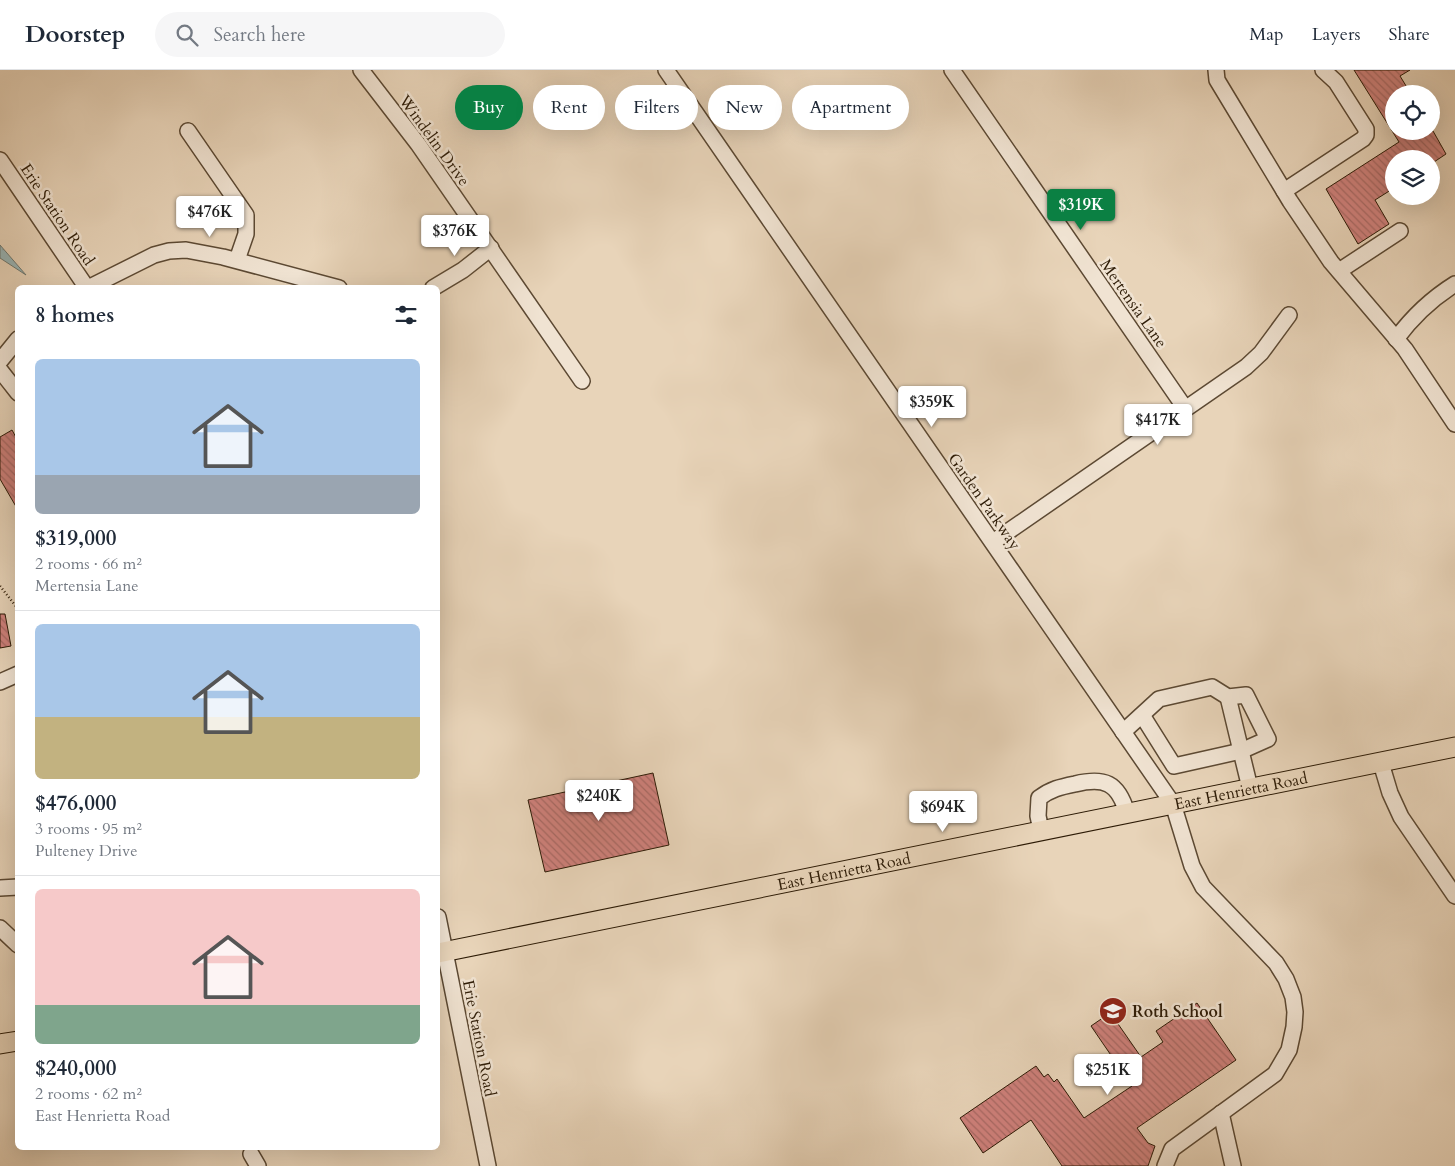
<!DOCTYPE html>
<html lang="en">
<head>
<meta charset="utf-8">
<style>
	:root { --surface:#fff; --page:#f6f6f7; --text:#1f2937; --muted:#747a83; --line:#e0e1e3; --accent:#0b8043 }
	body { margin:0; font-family:Cardo,serif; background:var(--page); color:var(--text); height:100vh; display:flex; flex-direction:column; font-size:19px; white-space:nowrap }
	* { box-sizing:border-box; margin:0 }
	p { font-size:16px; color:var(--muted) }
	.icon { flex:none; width:28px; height:28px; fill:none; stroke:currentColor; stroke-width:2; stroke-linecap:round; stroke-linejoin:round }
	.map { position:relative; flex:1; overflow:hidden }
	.details { position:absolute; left:15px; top:215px; width:425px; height:865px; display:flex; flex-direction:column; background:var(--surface); border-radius:8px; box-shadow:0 5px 20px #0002 }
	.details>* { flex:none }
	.banner { position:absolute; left:455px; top:15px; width:475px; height:45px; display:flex; gap:10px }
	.tools { position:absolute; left:1385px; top:15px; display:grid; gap:10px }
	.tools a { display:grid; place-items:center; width:55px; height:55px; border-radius:50%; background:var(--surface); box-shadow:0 5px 20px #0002; font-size:25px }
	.price { position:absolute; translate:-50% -42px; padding:0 11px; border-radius:5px; background:#fff; color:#222; font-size:16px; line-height:32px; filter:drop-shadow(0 1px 2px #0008) }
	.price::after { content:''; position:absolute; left:50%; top:30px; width:15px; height:11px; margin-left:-8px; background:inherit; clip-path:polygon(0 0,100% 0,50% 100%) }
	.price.current { background:var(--accent); color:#fff }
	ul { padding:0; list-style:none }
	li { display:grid; align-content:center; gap:10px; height:265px; padding:0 20px }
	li+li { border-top:1px solid var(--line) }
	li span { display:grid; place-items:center; height:155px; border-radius:8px; color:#555 }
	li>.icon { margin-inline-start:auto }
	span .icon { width:90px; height:90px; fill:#fffc; stroke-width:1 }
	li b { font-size:21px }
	h2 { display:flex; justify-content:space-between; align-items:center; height:60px; padding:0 20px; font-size:21px }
	.tag { padding:0 18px; border-radius:22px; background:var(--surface); box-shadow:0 5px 20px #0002; font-size:18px; line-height:45px }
	.tag.current { background:var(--accent); color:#fff }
	header { display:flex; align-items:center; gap:30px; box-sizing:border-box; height:70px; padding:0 25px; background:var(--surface); border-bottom:1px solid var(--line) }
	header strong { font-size:24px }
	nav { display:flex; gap:28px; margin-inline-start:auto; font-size:18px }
	.search { width:350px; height:45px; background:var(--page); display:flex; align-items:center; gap:12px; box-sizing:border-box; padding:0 18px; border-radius:28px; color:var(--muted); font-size:19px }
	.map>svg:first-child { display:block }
	.water { fill:url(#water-ripples); stroke:#6e7871 }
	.building { fill:url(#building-back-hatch); stroke:#2d1b06 }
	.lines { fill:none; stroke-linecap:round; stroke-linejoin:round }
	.minor-casing { stroke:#5c4933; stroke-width:18 }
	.major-casing { stroke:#2d1b06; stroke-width:21 }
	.path { stroke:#2d1b06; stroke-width:2.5; stroke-dasharray:1 2.5; stroke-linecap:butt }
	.minor { stroke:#f0e3d2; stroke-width:15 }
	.major { stroke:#e8d4b9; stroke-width:19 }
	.labels { text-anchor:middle; stroke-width:5; stroke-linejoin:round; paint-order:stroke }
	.street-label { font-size:16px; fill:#2d1b06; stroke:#f0e3d2 }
	.poi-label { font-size:16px; font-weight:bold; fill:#2d1b06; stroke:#f0e3d2; text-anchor:start }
</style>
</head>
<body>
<header>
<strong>Doorstep</strong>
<div class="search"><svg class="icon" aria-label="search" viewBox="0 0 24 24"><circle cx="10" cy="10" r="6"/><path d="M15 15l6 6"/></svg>Search here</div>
<nav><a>Map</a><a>Layers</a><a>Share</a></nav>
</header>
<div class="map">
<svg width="1455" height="1096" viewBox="0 0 1455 1096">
	<defs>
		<pattern id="water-ripples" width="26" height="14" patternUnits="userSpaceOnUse" patternTransform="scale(1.25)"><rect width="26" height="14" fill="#99b6b8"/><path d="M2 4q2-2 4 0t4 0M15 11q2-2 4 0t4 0" fill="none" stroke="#7d9394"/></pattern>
		<pattern id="building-back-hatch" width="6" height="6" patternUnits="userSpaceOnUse" patternTransform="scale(1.25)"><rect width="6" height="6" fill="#cf817c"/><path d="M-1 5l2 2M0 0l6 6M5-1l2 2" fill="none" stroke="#a86964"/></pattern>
	</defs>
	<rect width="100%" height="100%" fill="#e8d4b9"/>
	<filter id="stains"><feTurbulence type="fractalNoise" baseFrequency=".004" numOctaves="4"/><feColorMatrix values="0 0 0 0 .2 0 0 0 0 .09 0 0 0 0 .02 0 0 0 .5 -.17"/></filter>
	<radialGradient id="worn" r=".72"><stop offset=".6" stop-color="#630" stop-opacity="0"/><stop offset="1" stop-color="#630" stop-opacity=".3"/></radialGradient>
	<polygon class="water" points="0,175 26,205 0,188"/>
	<g class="building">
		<polygon points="1354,0 1410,0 1400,6 1411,24 1394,24 1394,61 1433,61 1446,84 1431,94 1431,89 1394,89 1394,118 1375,130 1389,154 1358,174 1326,119 1399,72"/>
		<polygon points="12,360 18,371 18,440 0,409 0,367"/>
		<polygon points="0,544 5,544 11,576 0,578"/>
		<polygon points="653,703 669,775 545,802 528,730"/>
		<polygon points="1197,933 1236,990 1137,1058 1148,1073 1155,1076 1148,1096 1062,1096 1031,1050 983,1083 960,1048 1036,996 1044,1007 1048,1004 1054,1012 1057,1009 1084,1048 1132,1016 1091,956 1107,945 1113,953 1116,951 1141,987 1163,972 1156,961"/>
	</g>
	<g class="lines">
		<defs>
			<g id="minor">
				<polyline points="361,0 418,74 582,311"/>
				<polyline points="666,0 1173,734 1192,796 1203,817 1276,893 1286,909 1293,927 1295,942 1294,957 1289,980 1275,1004 1172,1079 1165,1096"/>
				<polyline points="952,0 1185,338"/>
				<polyline points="1216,0 1217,10 1290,131 1331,192 1405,279 1455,354"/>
				<polyline points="188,61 246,145 246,164 237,190"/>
				<polyline points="0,90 87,218"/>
				<polyline points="1284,121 1363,69 1366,65 1366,59 1336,12 1323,0"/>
				<polyline points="1339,201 1400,161"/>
				<polyline points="88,218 154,185 169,181 186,180 223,187 339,218"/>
				<polyline points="433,218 463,200 491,178"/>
				<path d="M 1396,269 C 1413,246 1431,229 1455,214"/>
				<polyline points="0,291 18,269"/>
				<polyline points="0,300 18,323"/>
				<polyline points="993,472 1246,297 1261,283 1289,245"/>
				<polyline points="0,612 18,604"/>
				<polyline points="1142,645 1174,696 1241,681 1228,627"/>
				<polyline points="1123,662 1159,629 1212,617 1228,627 1246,625 1268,669 1241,681 1250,718"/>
				<polyline points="1381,693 1390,723 1401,747 1455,826"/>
				<path d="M 1041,760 L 1038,746 L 1039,728 C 1051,719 1060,717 1075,714 C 1104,707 1118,712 1127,743"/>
				<polyline points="0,818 18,817"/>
				<polyline points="438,847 488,1096"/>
				<polyline points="0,858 18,875"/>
				<polyline points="1221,1043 1233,1096"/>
				<polyline points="251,1084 258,1096"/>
			</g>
			<g id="major">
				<path id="s1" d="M 438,883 L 1455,677"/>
				<polyline points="0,974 18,971"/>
			</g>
		</defs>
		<use href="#minor" class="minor-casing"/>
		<use href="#major" class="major-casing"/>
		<polyline class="path" points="0,516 18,539"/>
		<use href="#minor" class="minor"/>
		<use href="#major" class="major"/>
	</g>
	<defs>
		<symbol id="school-disc" viewBox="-11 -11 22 22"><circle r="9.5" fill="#8f2418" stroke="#f0e3d2"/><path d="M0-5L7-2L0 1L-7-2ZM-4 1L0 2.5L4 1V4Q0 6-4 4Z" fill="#fff"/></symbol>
	</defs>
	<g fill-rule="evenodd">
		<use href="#school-disc" x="1097" y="925" width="32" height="32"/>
	</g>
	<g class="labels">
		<g class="street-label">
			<text transform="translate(435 70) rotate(54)" y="6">Windelin Drive</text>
			<text transform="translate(58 144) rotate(56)" y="6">Erie Station Road</text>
			<text transform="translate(1134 233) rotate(55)" y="6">Mertensia Lane</text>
			<text transform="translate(985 431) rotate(55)" y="6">Garden Parkway</text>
			<text dy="6" stroke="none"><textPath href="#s1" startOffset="819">East Henrietta Road</textPath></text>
			<text dy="6" stroke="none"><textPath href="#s1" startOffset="414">East Henrietta Road</textPath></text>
			<text transform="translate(480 968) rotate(79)" y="6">Erie Station Road</text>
		</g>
		<g class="poi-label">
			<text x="1132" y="947">Roth School</text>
		</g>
	</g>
	<rect width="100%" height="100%" filter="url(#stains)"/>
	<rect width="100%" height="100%" fill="url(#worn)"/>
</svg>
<div class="tools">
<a><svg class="icon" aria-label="locate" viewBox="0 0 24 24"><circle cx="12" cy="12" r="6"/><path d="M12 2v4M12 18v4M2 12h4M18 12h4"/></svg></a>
<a><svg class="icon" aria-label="layers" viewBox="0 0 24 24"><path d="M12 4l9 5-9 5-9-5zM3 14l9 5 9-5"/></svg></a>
</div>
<b class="price current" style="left:1081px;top:161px">$319K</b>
<b class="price" style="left:210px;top:168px">$476K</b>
<b class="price" style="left:455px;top:187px">$376K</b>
<b class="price" style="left:932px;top:358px">$359K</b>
<b class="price" style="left:1158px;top:376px">$417K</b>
<b class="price" style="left:599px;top:752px">$240K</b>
<b class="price" style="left:943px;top:763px">$694K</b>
<b class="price" style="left:1108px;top:1026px">$251K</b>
<div class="banner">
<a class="tag current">Buy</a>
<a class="tag">Rent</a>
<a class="tag">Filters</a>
<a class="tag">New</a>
<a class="tag">Apartment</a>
</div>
<section class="details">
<h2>8 homes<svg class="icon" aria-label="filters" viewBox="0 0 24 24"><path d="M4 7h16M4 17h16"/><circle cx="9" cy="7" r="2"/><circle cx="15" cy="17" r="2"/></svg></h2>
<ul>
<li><span style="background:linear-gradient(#a9c7e8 75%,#9aa5b1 0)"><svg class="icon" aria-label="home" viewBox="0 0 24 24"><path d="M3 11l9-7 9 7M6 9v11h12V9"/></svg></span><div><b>$319,000</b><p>2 rooms · 66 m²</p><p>Mertensia Lane</p></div></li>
<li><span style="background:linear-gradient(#a9c7e8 60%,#c2b280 0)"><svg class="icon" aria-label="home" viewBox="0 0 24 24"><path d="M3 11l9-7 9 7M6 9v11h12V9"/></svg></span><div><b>$476,000</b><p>3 rooms · 95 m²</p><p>Pulteney Drive</p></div></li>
<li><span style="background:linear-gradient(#f6c9c9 75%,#7fa58c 0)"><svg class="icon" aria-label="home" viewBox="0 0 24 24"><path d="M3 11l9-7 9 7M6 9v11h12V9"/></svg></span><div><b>$240,000</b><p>2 rooms · 62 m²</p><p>East Henrietta Road</p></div></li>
</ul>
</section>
</div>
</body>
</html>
